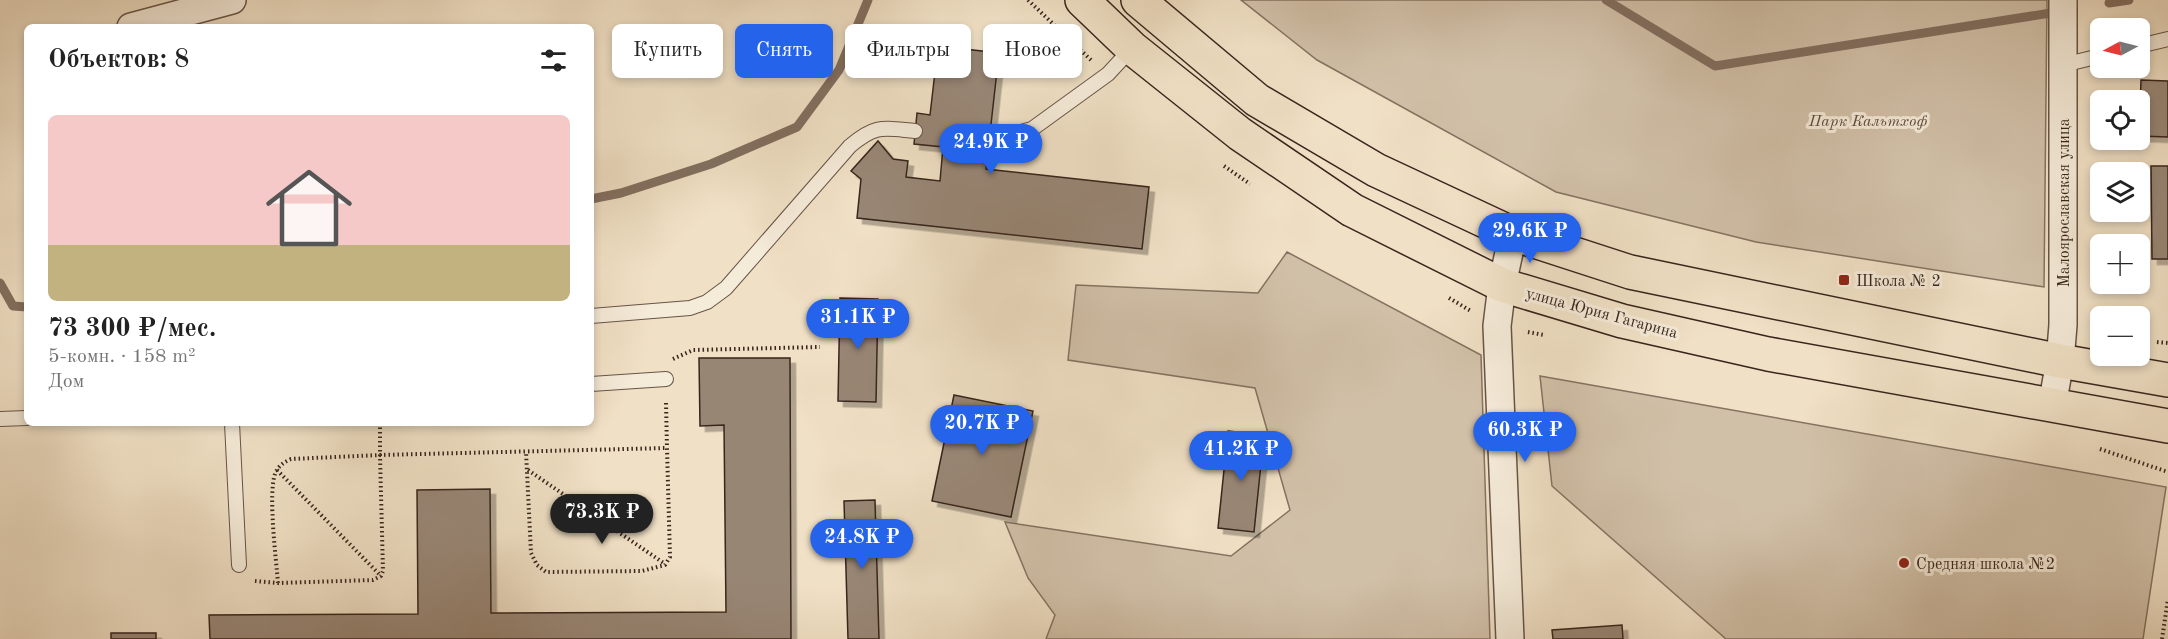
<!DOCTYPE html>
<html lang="ru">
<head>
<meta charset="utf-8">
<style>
	:root { --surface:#fff; --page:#f6f6f6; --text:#222; --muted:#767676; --accent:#2563eb }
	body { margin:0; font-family:"Old Standard TT",serif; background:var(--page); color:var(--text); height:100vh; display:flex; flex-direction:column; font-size:22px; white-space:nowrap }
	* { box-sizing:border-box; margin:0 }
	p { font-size:20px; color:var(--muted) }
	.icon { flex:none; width:33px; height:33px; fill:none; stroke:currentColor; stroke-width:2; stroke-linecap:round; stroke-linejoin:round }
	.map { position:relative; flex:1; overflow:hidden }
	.drawer { position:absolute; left:24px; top:24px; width:570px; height:402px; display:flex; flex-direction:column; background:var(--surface); border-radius:9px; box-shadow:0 3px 9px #0003 }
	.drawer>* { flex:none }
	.guide { position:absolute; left:612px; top:24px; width:570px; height:54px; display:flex; gap:12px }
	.needle { width:39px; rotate:263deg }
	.buttons { position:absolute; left:2090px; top:18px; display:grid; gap:12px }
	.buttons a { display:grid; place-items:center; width:60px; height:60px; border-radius:9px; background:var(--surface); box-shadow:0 3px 9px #0003; font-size:30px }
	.price { position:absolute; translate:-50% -51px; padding:0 14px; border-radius:21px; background:var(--accent); color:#fff; font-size:20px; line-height:39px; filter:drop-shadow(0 2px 3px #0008) }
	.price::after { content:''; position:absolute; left:50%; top:36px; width:18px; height:14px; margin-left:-9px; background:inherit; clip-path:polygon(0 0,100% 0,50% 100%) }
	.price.on { background:#222; color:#fff }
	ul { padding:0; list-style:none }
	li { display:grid; align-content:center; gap:12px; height:318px; padding:0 24px }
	li span { display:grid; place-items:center; height:186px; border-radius:9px; color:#555 }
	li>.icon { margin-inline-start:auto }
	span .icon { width:108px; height:108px; fill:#fffc; stroke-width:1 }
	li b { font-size:26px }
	h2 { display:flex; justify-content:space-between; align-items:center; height:72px; padding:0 24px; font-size:26px }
	.tag { padding:0 21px; border-radius:9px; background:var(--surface); box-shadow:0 3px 9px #0003; font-size:21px; line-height:54px }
	.tag.on { background:var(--accent); color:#fff }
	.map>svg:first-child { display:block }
	.green { fill:#d1c0a8; stroke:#857262; stroke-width:1.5 }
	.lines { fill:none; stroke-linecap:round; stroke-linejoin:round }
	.stream { stroke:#826f60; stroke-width:9 }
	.building { fill:#988674; stroke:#39251d; stroke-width:1.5; filter:url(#shadow) }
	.service-casing { stroke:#675447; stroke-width:16 }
	.minor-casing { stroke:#675447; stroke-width:30 }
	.primary-casing { stroke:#39251d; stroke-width:36 }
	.path { stroke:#39251d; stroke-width:4; stroke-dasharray:1.5 3; stroke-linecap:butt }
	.service { stroke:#f5ebd9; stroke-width:14 }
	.minor { stroke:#f5ebd9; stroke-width:27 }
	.primary { stroke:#f0e0c5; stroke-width:33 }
	.poi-dot { fill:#8f2418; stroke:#f5ebd9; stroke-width:2 }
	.labels { text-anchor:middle; stroke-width:6; stroke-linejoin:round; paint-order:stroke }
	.park-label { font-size:16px; font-style:italic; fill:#5f4c40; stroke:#f5ebd9 }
	.street-label { font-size:16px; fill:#39251d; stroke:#f5ebd9 }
	.poi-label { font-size:16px; fill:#39251d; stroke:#f5ebd9; text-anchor:start }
</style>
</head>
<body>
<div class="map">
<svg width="2168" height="639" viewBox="0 0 2168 639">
	<defs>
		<filter id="shadow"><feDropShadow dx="5.5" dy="5.5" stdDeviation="0" flood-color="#0004"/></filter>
	</defs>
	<rect width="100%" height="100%" fill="#f0e0c5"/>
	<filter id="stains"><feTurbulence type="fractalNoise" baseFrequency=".00333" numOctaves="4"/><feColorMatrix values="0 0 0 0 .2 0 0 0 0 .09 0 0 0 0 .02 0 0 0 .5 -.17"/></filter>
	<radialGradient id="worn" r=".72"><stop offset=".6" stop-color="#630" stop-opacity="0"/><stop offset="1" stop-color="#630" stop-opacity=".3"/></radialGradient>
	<g class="green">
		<polygon points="1241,0 2047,0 2044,287 1756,242 1556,192 1317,60"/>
		<polygon points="1287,252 1481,355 1490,639 1046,639 1055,615 1028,578 1005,522 1231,556 1290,510 1255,388 1068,360 1076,285 1258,293"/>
		<polygon points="1540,376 2166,487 2143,639 1726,639 1552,486"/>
	</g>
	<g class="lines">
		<g class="stream">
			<polyline points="1606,0 1715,66 2057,12"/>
			<polyline points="2109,3 2129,0"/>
			<polyline points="591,199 621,193 711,164 797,127 839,70 868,0"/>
			<polyline points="0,283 13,306 27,307"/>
		</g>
	</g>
	<g class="building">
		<polygon points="938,46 999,53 986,169 1149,187 1142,249 857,218 861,179 851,171 878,141 893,159 908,161 906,177 940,181 943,147 914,144 917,113 930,115"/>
		<polygon points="2141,80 2168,81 2168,137 2139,136"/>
		<polygon points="2151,166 2168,166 2168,259 2152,259"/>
		<polygon points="840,298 878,299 876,402 838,401"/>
		<polygon points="699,358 790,358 791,639 210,639 209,615 418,614 417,490 490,489 491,613 726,612 724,425 700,426"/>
		<polygon points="954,395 1033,411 1011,517 932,501"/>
		<polygon points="1228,431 1264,435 1254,532 1218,528"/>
		<polygon points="875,500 879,639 848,639 844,501"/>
		<polygon points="1622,625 1623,639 1553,639 1552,630"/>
		<rect x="111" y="633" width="45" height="6"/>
	</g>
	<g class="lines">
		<defs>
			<g id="service">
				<polyline points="2139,46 2168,39"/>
				<polyline points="2063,65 2100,56"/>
				<polyline points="990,136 1009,135 1032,129 1108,74 1132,48"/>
				<path d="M 591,316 L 690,308 L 707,302 L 726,288 L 850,146 C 876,124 883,128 915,131"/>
				<polyline points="591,384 666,379"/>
				<polyline points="0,419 27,418"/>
				<polyline points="232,423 239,565"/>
			</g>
			<g id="minor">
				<polyline points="131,27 232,0"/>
				<polyline points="2052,406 2060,361 2063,325 2063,0"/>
				<polyline points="1510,639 1497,326 1502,285 1513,234"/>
			</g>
			<g id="primary">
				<polyline points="1082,0 1132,48 1240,134 1352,210 1502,285 1622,321 1768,354 2168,426"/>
				<polyline points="1138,0 1257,100 1376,170 1513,234 1630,272 2060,361 2168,380"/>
			</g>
		</defs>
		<use href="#service" class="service-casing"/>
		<use href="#minor" class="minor-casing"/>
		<use href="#primary" class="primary-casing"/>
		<g class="path">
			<polyline points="1028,0 1091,60"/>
			<polyline points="1224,166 1250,184"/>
			<polyline points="1449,298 1471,311"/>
			<polyline points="1528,332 1544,335"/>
			<polyline points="2157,342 2168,343"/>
			<polyline points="673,359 693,350 820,347"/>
			<polyline points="666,403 667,448"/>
			<polyline points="380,423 380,455 667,448 670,557 665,565 642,571 546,572 537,565 531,553 526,452"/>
			<polyline points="2100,449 2168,472"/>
			<polyline points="277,470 381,576"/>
			<polyline points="528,470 665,564"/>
			<path d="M 255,581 L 278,583 L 373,580 L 381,576 L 383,571 L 380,455 L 291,459 C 284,462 278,466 275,474 C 268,494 276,559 278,583"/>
			<polyline points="2162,639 2168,599"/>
		</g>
		<use href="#service" class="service"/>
		<use href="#minor" class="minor"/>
		<use href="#primary" class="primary"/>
	</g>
	<g class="poi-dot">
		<rect x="1838" y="274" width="12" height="12" rx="3"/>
		<circle cx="1904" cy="563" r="6"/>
	</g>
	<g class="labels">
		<g class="park-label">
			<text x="1868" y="126">Парк Кальтхоф</text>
		</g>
		<g class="street-label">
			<text transform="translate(2063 203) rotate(-90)" y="6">Малоярославская улица</text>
			<text transform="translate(1602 312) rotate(15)" y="6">улица Юрия Гагарина</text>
		</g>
		<g class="poi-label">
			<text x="1856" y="286">Школа № 2</text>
			<text x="1916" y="569">Средняя школа №2</text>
		</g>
	</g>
	<rect width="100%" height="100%" filter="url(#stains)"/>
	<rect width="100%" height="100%" fill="url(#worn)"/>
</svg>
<div class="buttons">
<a><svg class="needle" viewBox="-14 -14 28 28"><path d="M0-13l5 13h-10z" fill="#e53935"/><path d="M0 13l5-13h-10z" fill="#767676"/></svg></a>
<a><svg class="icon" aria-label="locate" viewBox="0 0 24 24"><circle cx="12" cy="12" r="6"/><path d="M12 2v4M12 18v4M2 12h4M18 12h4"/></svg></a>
<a><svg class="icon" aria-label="layers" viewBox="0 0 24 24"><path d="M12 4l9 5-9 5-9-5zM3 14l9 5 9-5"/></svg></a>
<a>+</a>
<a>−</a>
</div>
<b class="price" style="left:991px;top:175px">24.9K ₽</b>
<b class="price" style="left:1530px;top:264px">29.6K ₽</b>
<b class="price" style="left:858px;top:350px">31.1K ₽</b>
<b class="price" style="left:982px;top:456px">20.7K ₽</b>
<b class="price" style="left:1525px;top:463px">60.3K ₽</b>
<b class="price" style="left:1241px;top:482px">41.2K ₽</b>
<b class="price on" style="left:602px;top:545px">73.3K ₽</b>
<b class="price" style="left:862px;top:570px">24.8K ₽</b>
<div class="guide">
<a class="tag">Купить</a>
<a class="tag on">Снять</a>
<a class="tag">Фильтры</a>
<a class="tag">Новое</a>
</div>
<section class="drawer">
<h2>Объектов: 8<svg class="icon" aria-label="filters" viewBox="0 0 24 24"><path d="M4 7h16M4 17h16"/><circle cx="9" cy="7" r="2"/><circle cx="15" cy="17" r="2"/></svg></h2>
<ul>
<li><span style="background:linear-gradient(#f6c9c9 70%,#c2b280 0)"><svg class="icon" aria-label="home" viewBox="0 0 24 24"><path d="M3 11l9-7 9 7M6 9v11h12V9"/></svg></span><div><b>73 300 ₽/мес.</b><p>5-комн. · 158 m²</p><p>Дом</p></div></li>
</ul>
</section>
</div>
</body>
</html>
